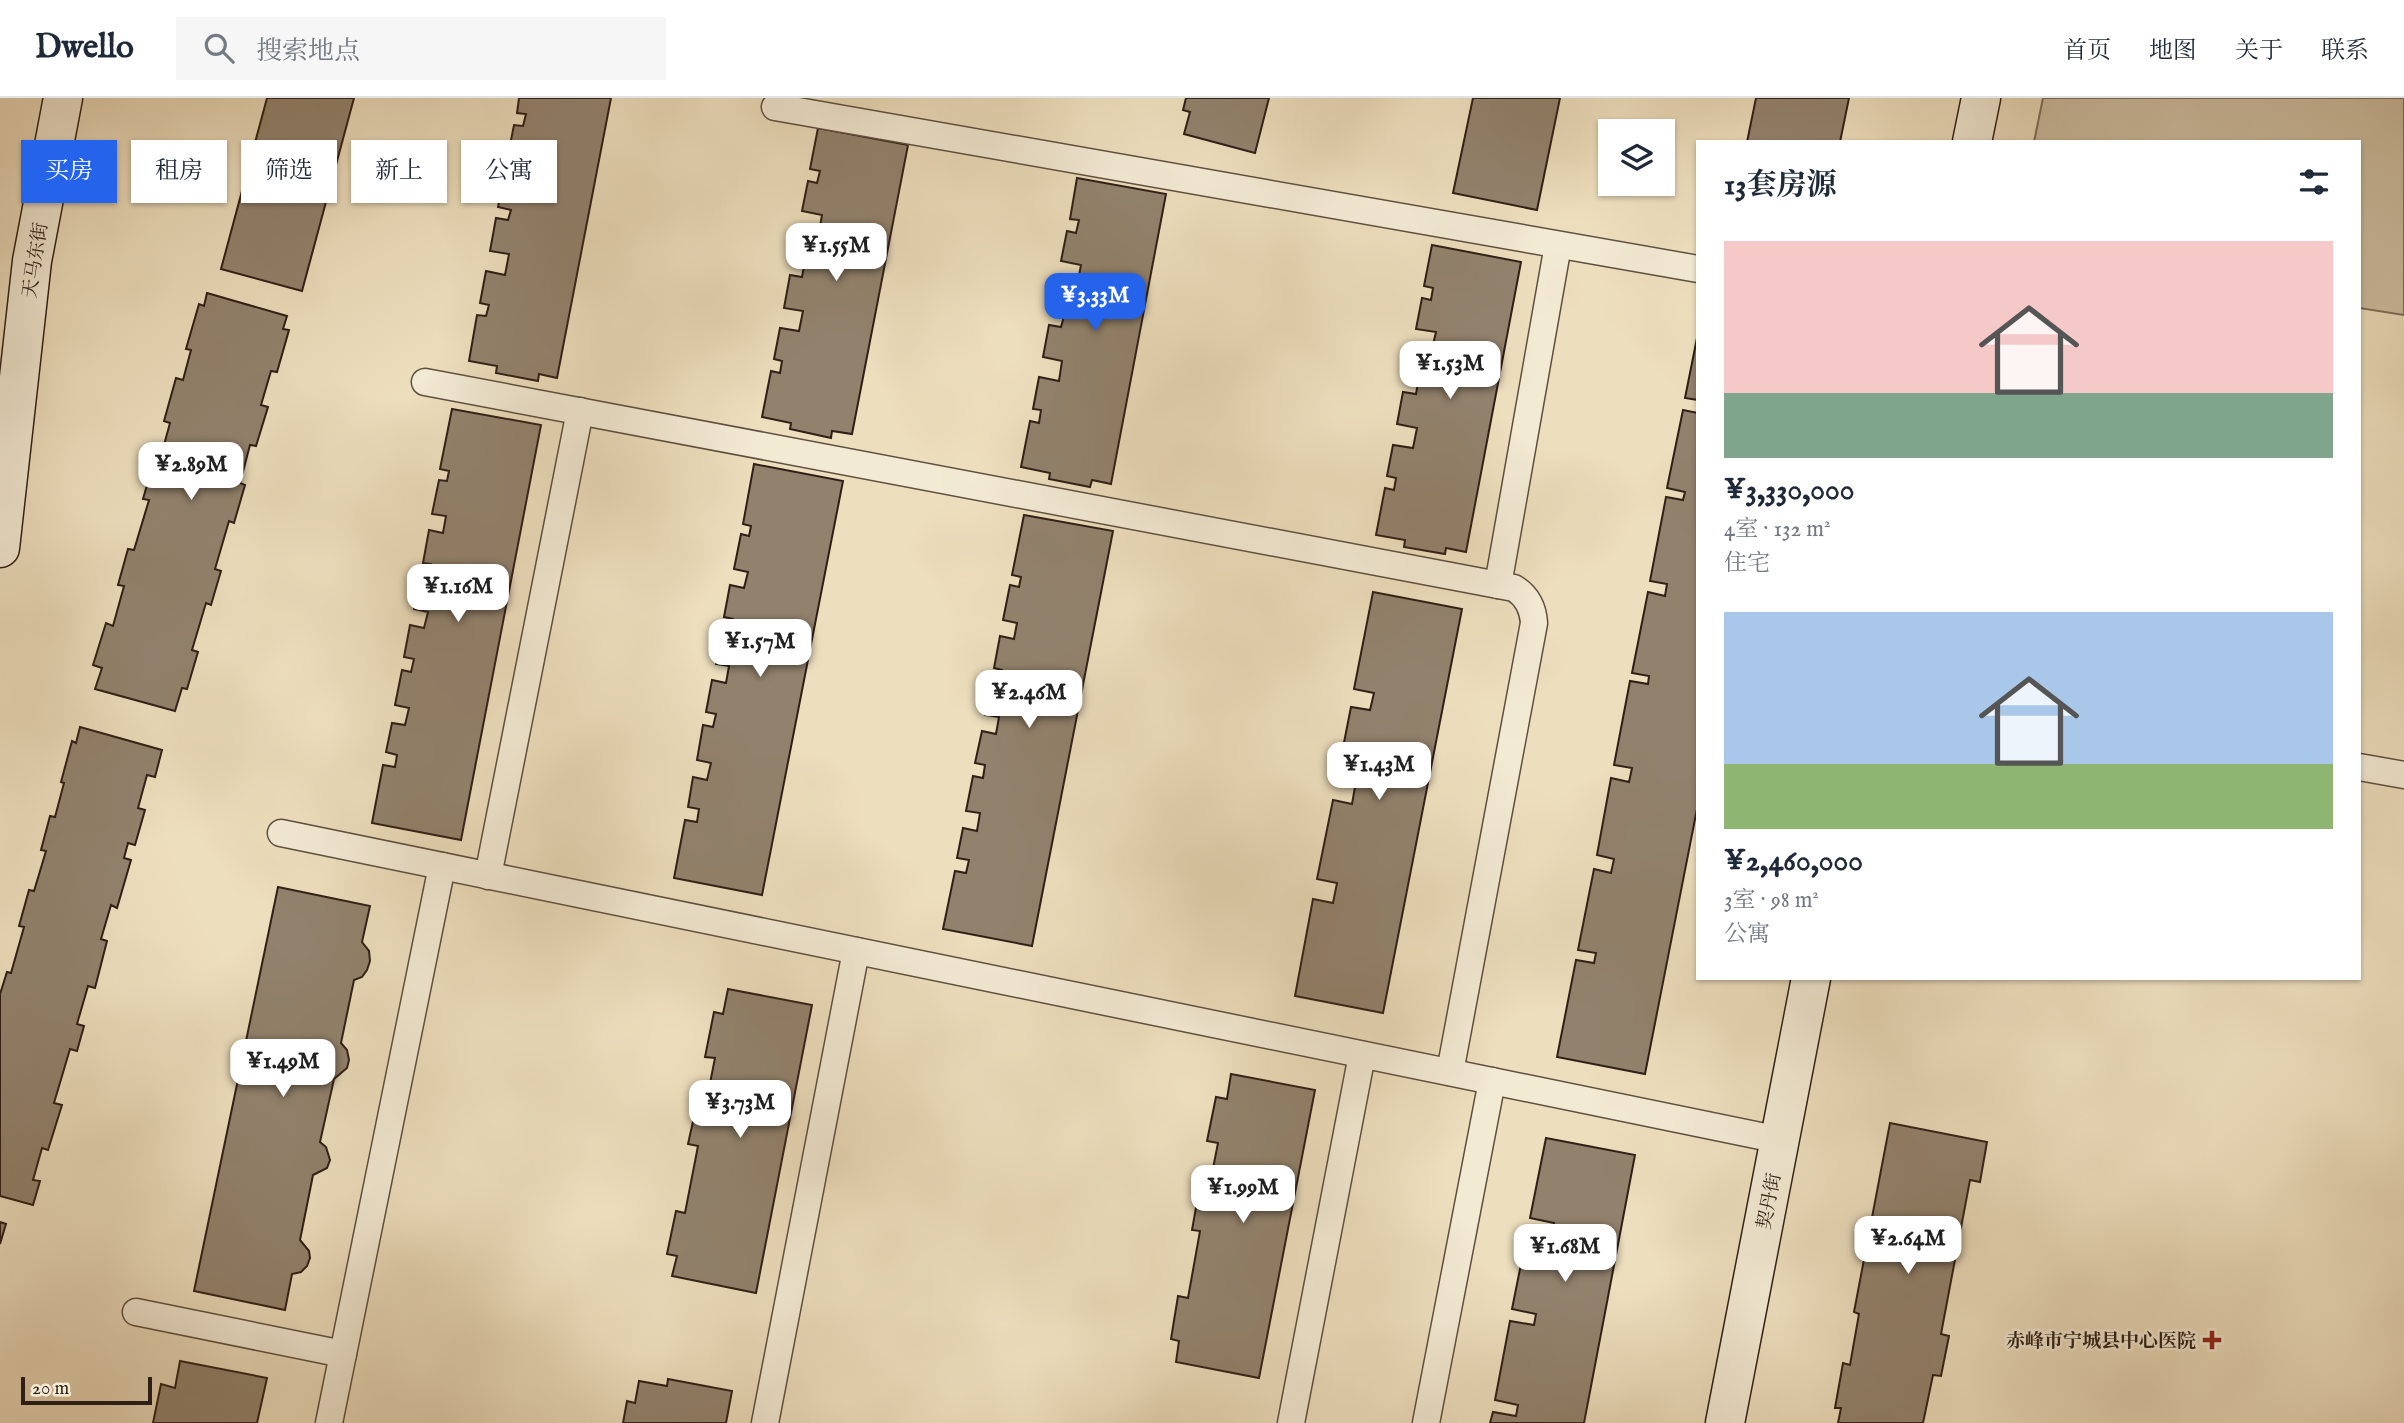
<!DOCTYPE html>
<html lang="zh">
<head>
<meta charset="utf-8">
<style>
	:root { --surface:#fff; --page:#f6f6f7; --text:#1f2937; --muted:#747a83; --line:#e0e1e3; --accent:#2563eb }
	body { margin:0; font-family:"IM FELL English","Noto Serif SC",serif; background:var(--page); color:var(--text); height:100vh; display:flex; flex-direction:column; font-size:26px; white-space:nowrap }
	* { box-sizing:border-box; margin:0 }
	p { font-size:23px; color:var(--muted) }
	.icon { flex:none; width:38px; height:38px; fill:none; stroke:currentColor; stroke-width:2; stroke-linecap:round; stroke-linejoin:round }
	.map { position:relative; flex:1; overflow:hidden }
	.drawer { position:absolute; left:1696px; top:42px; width:665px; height:840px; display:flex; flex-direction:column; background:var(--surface); border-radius:0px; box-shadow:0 2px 5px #0004 }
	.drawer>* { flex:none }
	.hud { position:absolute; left:21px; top:42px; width:665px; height:63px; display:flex; gap:14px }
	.buttons { position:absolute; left:1598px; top:21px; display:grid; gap:14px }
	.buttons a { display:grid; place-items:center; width:77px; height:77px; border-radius:0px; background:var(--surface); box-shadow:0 2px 5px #0004; font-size:35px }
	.scale { position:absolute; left:21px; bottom:18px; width:131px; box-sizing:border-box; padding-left:7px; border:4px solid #2f1f16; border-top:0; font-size:19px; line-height:24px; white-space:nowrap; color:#2f1f16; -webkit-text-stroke:5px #f3ead4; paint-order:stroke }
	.price { position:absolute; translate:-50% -60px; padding:0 16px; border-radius:14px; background:#fff; color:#222; font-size:23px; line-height:46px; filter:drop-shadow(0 2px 4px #0008) }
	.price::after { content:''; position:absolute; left:50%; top:42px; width:21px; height:16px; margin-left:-10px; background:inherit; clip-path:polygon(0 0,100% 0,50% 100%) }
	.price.on { background:var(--accent); color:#fff }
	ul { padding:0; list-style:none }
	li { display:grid; align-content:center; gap:14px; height:371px; padding:0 28px }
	li span { display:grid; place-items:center; height:217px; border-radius:0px; color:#555 }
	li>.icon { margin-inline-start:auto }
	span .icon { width:126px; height:126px; fill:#fffc; stroke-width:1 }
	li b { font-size:30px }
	h2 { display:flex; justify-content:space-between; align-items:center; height:84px; padding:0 28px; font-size:30px }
	.chip { padding:0 24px; border-radius:0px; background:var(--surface); box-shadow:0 2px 5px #0004; font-size:24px; line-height:63px }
	.chip.on { background:var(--accent); color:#fff }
	header { display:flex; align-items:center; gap:42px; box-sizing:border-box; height:98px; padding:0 35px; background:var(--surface); border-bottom:2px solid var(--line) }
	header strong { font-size:33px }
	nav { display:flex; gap:38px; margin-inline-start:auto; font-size:24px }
	.search { width:490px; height:63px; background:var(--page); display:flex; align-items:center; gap:18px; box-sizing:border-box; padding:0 24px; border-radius:0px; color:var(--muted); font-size:26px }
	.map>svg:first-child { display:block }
	.green { fill:#cdbea1; stroke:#7e6e5c; stroke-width:2 }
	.building { fill:#92826d; stroke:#2f1f16; stroke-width:2 }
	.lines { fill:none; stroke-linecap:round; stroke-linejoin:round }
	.lane-casing { stroke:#5e4f40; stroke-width:29 }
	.secondary-casing { stroke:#2f1f16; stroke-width:41 }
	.lane { stroke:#f3ead4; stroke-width:26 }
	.secondary { stroke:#f3ead4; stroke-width:38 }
	.poi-dot { fill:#8f2418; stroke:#f3ead4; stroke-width:2.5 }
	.labels { text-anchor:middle; stroke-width:5; stroke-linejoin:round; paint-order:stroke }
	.street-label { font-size:19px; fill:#2f1f16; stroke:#f3ead4 }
	.poi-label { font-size:19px; font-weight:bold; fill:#2f1f16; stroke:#f3ead4; text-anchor:end }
</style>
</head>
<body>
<header>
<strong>Dwello</strong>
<div class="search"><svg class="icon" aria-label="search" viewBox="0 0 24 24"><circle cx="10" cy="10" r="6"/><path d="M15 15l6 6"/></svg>搜索地点</div>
<nav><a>首页</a><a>地图</a><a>关于</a><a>联系</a></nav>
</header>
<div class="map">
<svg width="2404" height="1325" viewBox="0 0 2404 1325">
	<rect width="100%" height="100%" fill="#eddebd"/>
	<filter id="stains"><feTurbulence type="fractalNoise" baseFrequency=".00286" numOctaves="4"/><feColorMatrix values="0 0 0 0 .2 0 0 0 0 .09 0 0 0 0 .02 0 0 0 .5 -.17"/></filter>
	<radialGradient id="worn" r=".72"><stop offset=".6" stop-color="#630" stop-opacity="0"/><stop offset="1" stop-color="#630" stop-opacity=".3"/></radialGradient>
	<polygon class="green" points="2043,0 2404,0 2404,217 2359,210 2359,44 2034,44"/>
	<g class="building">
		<polygon points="267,0 354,0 302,193 221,171"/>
		<polygon points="519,0 611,0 557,280 539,276 538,283 496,275 497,268 469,263 477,217 486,218 489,207 480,205 486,173 505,177 509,156 490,153 496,120 508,122 511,112 498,109 505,73 525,77 528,60 508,57 514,27 523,28 526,16 517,15"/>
		<polygon points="1186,0 1269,0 1255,55 1184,36 1190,14 1183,12"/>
		<polygon points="1473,0 1560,0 1537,112 1453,95"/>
		<polygon points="1756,0 1849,0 1840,44 1747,44"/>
		<polygon points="818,30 908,47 852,336 832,333 831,340 790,331 791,325 762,319 771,273 780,275 782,263 774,261 780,230 799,233 803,213 784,210 790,177 802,179 804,168 792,166 799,130 819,134 822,117 802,113 808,83 817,85 820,73 810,71"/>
		<polygon points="1077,80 1166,96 1111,386 1092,382 1090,389 1049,381 1050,375 1021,369 1030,323 1039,325 1041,312 1033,311 1039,279 1059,283 1062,263 1043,259 1049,227 1061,229 1064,218 1051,215 1058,180 1078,183 1081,167 1061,163 1067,133 1076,135 1079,122 1070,121"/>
		<polygon points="1432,147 1521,164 1466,454 1446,450 1445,456 1404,449 1405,442 1376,437 1385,390 1394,392 1396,380 1387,378 1393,347 1413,350 1417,330 1397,326 1403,294 1416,296 1418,285 1406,283 1413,247 1432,251 1436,234 1416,231 1422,200 1431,202 1433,190 1424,188"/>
		<polygon points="207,195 287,218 283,231 289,232 277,274 271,273 261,307 268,309 256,348 250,347 240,385 245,387 234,425 229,423 215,471 221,473 211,507 206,505 192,552 198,554 187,591 182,590 175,613 95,591 102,570 93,567 106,525 113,528 124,488 118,487 128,451 134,452 149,402 143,401 156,356 161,358 170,325 164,323 176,280 183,282 191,252 186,251 199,206 204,208"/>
		<polygon points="1698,235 1698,302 1685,300"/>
		<polygon points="452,311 541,327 461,742 372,725 383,667 395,669 397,657 386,654 392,625 405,627 409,610 395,607 402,572 411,574 414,561 404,559 410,527 424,530 428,514 414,511 420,478 429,479 431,466 423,465 429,432 443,435 446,418 432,416 439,382 447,383 449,373 440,371"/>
		<polygon points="1683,312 1698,315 1698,706 1645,976 1557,959 1576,862 1594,865 1596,855 1578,852 1594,771 1611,775 1614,761 1597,757 1611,680 1629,684 1632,670 1614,667 1630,583 1648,586 1649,578 1632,575 1648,494 1665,498 1667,486 1650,483 1666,399 1683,402 1685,394 1667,390"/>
		<polygon points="754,366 843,383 762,797 674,780 685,722 697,724 699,711 688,709 693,679 707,682 711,665 697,662 703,627 713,629 716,616 706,614 712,582 726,585 729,568 716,566 722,532 731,534 733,521 724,519 730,487 744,490 748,474 734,471 741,436 749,438 751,428 743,426"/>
		<polygon points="1024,417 1113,433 1032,848 943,831 955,773 966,775 969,762 957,760 963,730 977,733 980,715 966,713 973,678 983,680 985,667 975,665 982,633 996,636 999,619 985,617 991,583 1000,585 1002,572 994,570 1000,538 1014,541 1017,525 1003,522 1010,487 1019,489 1021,479 1012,477"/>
		<polygon points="1373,494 1462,511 1383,915 1295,898 1313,801 1333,805 1337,785 1317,781 1333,702 1352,706 1355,689 1336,685 1351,609 1370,612 1374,595 1354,591"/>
		<polygon points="80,629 162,652 155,679 147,677 138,710 145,712 135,747 128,745 124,760 131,762 117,810 111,807 101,841 107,843 95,890 88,888 77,926 84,928 77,953 70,951 54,1005 62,1007 48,1052 42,1050 33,1082 40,1083 33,1107 0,1098 0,896 7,874 11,875 24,829 19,828 29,792 34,793 46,753 41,752 50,718 55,719 64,685 61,684 72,643 76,645"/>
		<polygon points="278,789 370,808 362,844 369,853 370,863 367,872 362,879 354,882 341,945 347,952 349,962 347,970 334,981 320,1044 326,1049 330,1062 327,1070 313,1077 300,1142 309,1153 310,1160 307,1168 301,1174 292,1176 285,1212 194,1193"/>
		<polygon points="728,891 812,907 756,1195 672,1178 677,1158 667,1156 676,1113 685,1115 698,1048 688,1046 694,1019 703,1021 715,960 705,959 714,914 723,916"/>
		<polygon points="1231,976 1315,992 1259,1280 1176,1264 1179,1243 1171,1241 1178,1198 1188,1200 1200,1133 1192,1132 1197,1104 1206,1106 1218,1045 1207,1043 1216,999 1227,1001"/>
		<polygon points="1890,1025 1987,1044 1980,1084 1970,1082 1941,1236 1949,1238 1941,1278 1933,1277 1923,1325 1838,1325 1841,1310 1835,1310 1843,1265 1850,1267 1859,1216 1854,1214"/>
		<polygon points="1546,1040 1635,1057 1584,1325 1490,1325 1493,1314 1516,1318 1518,1307 1495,1302 1510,1223 1534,1227 1536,1216 1512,1211 1528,1131 1551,1136 1554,1125 1530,1120"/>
		<polygon points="0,1124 6,1126 0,1146"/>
		<polygon points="180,1263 267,1280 257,1325 153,1325 161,1286 175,1290"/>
		<polygon points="668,1281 732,1293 726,1325 623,1325 627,1303 635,1305 639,1283 667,1288"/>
	</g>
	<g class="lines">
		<defs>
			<g id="lane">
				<polyline points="775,9 1698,171"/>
				<path d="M 425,284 L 1514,490 C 1527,498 1533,510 1534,525 L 1450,974"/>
				<polyline points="1498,487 1558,147"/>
				<polyline points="2359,669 2404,677"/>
				<polyline points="281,735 1780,1042"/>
				<polyline points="488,778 580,313"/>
				<polyline points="136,1214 343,1256"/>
				<polyline points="329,1325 442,768"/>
				<polyline points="765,1325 856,853"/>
				<polyline points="1291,1325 1362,957"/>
				<polyline points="1426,1325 1492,983"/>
			</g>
			<g id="secondary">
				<polyline points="1972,44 1981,0"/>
				<polyline points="0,450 32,163 63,0"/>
				<polyline points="1725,1325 1811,880"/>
			</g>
		</defs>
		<use href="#lane" class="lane-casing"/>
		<use href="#secondary" class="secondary-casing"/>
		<use href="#lane" class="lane"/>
		<use href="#secondary" class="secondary"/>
	</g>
	<path class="poi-dot" d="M2208.5 1231.5h7v7h7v7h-7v7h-7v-7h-7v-7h7z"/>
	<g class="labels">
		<g class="street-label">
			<text transform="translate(34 162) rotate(-81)" y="7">天马东街</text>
			<text transform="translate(1768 1103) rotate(-79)" y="7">契丹街</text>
		</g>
		<g class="poi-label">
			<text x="2196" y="1249">赤峰市宁城县中心医院</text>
		</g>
	</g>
	<rect width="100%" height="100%" filter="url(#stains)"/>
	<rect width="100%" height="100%" fill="url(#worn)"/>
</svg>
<div class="buttons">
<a><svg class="icon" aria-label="layers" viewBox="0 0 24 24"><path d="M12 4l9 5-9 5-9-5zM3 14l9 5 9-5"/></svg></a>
</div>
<div class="scale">20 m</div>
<b class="price" style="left:836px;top:185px">¥1.55M</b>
<b class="price on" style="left:1095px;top:235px">¥3.33M</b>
<b class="price" style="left:1450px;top:303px">¥1.53M</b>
<b class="price" style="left:191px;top:404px">¥2.89M</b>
<b class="price" style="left:458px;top:526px">¥1.16M</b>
<b class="price" style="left:760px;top:581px">¥1.57M</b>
<b class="price" style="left:1029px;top:632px">¥2.46M</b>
<b class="price" style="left:1379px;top:704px">¥1.43M</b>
<b class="price" style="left:283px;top:1001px">¥1.49M</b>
<b class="price" style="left:740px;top:1042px">¥3.73M</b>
<b class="price" style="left:1243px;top:1127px">¥1.99M</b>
<b class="price" style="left:1908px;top:1178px">¥2.64M</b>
<b class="price" style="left:1565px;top:1186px">¥1.68M</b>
<div class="hud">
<a class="chip on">买房</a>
<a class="chip">租房</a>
<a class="chip">筛选</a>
<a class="chip">新上</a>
<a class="chip">公寓</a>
</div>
<section class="drawer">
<h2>13套房源<svg class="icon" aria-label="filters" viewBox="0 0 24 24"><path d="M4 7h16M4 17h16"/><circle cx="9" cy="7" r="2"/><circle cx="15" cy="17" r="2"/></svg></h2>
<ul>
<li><span style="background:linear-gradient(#f6c9c9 70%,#7fa58c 0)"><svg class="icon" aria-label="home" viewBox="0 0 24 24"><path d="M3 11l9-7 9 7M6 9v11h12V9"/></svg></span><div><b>¥3,330,000</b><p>4室 · 132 m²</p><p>住宅</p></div></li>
<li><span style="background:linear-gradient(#a9c7e8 70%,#8fb573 0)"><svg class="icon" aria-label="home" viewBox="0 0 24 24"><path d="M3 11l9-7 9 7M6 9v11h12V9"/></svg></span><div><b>¥2,460,000</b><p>3室 · 98 m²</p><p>公寓</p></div></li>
</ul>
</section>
</div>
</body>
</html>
